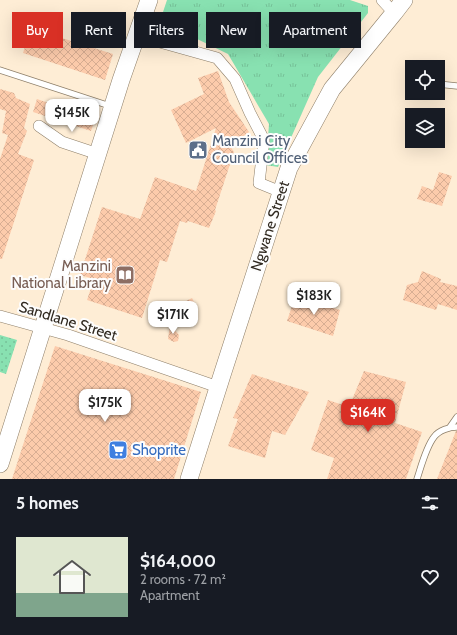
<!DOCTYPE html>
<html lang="en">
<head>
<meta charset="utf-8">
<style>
	:root { --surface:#171b24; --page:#20242c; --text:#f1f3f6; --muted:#9ea1a6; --line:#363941; --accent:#d93025 }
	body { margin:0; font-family:Cabin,sans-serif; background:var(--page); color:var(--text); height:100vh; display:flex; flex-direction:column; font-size:15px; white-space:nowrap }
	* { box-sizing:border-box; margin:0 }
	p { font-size:13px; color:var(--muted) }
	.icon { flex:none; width:22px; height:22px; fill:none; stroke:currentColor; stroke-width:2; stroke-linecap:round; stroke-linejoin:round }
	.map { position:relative; height:479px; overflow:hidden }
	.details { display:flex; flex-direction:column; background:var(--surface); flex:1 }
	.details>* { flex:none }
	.top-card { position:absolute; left:12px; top:12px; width:433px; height:36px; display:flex; gap:8px }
	.tools { position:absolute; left:405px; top:60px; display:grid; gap:8px }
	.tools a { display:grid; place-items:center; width:40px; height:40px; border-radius:0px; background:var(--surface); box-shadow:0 4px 16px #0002; font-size:20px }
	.price { position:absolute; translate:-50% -34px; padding:0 9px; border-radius:8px; background:#fff; color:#222; font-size:13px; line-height:26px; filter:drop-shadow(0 1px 2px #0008) }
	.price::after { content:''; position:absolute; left:50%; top:24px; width:12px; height:9px; margin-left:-6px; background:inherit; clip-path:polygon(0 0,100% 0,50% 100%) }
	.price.selected { background:var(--accent); color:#fff }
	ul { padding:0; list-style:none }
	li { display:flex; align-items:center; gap:12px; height:100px; padding:0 16px }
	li+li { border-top:1px solid var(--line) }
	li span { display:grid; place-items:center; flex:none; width:112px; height:80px; border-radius:0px; color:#555 }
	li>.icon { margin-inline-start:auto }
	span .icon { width:48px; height:48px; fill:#fffc; stroke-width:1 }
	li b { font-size:17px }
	h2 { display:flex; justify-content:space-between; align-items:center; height:48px; padding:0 16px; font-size:17px }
	.tag { padding:0 14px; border-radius:0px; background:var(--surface); box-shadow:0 4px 16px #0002; font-size:14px; line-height:36px }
	.tag.selected { background:var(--accent); color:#fff }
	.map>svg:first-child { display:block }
	.grass { fill:url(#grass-tufts) }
	.garden { fill:url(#garden-dots) }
	.building { fill:url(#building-cross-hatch) }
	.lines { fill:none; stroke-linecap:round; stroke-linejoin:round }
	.lane-casing { stroke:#8e7f69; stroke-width:7 }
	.street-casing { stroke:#8e7f69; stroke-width:12 }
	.primary-casing { stroke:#8e7f69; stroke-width:18 }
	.lane { stroke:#fff; stroke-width:5.5 }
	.street { stroke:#fff; stroke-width:11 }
	.primary { stroke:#fff; stroke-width:17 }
	.labels { text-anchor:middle; stroke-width:4; stroke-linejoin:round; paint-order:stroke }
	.service-label { font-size:15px; fill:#4e5e75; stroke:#fdfdfd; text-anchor:start }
	.street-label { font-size:15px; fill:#302920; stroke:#fdfdfd }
	.education-label { font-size:15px; fill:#785e54; stroke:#fdfdfd; text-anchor:end }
	.shop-label { font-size:15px; fill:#366cbe; stroke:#fdfdfd; text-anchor:start }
</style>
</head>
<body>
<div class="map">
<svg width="457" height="479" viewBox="0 0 457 479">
	<defs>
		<pattern id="grass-tufts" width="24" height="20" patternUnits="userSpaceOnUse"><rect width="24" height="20" fill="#88e1b1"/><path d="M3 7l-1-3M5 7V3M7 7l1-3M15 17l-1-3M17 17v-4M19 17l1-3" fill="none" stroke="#76c198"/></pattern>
		<pattern id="garden-dots" width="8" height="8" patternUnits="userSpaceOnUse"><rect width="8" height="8" fill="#88e1b1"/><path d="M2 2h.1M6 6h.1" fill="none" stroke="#76c198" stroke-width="1.8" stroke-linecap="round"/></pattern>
		<pattern id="building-cross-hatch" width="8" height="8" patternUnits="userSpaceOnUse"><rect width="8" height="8" fill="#fccbab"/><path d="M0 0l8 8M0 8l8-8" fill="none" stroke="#d8ae93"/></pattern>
	</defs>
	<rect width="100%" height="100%" fill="#feedd5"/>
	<polygon class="grass" points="167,0 350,0 368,6 368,13 318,77 278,167 266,165 269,124 228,54 160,21"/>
	<polygon class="garden" points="0,335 17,340 6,374 0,372"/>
	<g class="building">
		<polygon points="179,28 191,33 189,43 176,39"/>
		<polygon points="30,31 45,36 46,33 113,54 105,80 23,53"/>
		<polygon points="218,71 229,102 249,132 230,146 234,152 215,210 216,211 209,228 188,221 187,223 180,221 167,262 160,260 142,318 87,300 94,279 80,275 102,207 140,219 155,177 196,191 216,128 186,143 171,110 204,94 198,78"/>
		<polygon points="0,89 14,93 16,98 30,104 24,128 27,131 18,154 34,160 2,259 0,259 0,159 8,135 2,133 6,111 0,109"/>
		<polygon points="37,99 95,119 91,131 33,112"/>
		<polygon points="439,172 452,176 442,206 417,199 422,186 433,190"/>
		<polygon points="422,271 441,279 440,282 457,286 457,310 438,304 436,310 403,300 407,285 418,282"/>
		<polygon points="295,297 340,310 333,336 287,321"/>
		<polygon points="192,298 198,310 167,326 161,314"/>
		<polygon points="170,325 179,335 178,341 174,342 168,339"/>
		<polygon points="55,346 201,392 174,479 12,479"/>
		<polygon points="364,371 406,382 395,423 422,432 406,479 327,479 334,458 311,450 328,400 349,407"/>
		<polygon points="252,374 309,392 285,435 272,431 265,458 228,446 238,419 233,418"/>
		<polygon points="456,431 457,431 457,479 437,479"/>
	</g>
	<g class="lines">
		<defs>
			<g id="lane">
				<polyline points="0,70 110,106"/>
				<polyline points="438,84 457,86"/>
				<polyline points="450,427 457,417"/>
				<path d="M 417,479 C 421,467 426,447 434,437 C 439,430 450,427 457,427"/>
			</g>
			<g id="street">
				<polyline points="382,0 394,13"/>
				<polyline points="137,33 149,39 217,58 235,79 250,113 264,140 259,183 281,192"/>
				<polyline points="39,126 62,142 98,154"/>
				<polyline points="0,316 68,335 218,387"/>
			</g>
			<g id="primary">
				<polyline points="0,464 121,80 149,0"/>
				<polyline points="189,479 223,372 289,168 332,89 394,13 404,0"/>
			</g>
		</defs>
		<use href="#lane" class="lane-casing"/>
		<use href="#street" class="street-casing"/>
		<use href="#primary" class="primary-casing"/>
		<use href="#lane" class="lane"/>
		<use href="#street" class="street"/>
		<use href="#primary" class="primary"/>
	</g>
	<defs>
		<symbol id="civic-square" viewBox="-11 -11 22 22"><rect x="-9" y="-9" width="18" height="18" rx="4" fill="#5c6f8a" stroke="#fdfdfd"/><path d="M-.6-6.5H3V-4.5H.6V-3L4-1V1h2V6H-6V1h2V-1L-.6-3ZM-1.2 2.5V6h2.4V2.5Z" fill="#fff"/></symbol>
		<symbol id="library-square" viewBox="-11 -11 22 22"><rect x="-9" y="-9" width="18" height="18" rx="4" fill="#8d6e63" stroke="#fdfdfd"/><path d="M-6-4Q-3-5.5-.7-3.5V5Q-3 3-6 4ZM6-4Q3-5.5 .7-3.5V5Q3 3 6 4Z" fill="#fff"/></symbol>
		<symbol id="supermarket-square" viewBox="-11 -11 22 22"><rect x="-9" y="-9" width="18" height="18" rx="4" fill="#3f7fe0" stroke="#fdfdfd"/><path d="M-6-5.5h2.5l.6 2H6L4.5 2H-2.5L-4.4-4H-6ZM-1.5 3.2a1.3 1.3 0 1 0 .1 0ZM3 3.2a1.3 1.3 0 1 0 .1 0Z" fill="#fff"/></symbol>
	</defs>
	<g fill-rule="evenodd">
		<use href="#civic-square" x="187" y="139" width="22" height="22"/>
		<use href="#library-square" x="114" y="264" width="22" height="22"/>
		<use href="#supermarket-square" x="107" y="439" width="22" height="22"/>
	</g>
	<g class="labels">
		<g class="service-label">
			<text x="212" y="146">Manzini City<tspan x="212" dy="17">Council Offices</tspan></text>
		</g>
		<g class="street-label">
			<text transform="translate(270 226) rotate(-72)" y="5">Ngwane Street</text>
			<text transform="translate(68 321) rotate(17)" y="5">Sandlane Street</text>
		</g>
		<g class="education-label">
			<text x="111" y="271">Manzini<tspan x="111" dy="17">National Library</tspan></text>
		</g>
		<g class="shop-label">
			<text x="132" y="455">Shoprite</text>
		</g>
	</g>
</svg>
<div class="tools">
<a><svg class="icon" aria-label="locate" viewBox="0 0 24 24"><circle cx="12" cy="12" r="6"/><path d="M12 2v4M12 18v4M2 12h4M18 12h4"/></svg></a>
<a><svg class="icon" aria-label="layers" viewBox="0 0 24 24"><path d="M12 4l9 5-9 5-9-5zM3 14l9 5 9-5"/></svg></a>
</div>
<b class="price" style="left:72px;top:133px">$145K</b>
<b class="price" style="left:314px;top:316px">$183K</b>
<b class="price" style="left:173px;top:335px">$171K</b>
<b class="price" style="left:105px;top:423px">$175K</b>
<b class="price selected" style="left:368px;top:433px">$164K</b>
<div class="top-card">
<a class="tag selected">Buy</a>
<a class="tag">Rent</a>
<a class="tag">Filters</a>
<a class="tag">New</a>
<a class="tag">Apartment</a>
</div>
</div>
<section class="details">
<h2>5 homes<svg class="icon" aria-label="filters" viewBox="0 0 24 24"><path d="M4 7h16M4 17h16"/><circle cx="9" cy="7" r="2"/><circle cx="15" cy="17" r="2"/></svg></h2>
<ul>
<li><span style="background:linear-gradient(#dfe7d0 70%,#7fa58c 0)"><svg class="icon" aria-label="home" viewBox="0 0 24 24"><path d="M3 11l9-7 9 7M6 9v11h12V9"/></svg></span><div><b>$164,000</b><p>2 rooms · 72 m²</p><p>Apartment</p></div><svg class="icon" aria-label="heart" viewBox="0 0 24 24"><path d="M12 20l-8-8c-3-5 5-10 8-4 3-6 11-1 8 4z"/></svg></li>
</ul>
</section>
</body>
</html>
